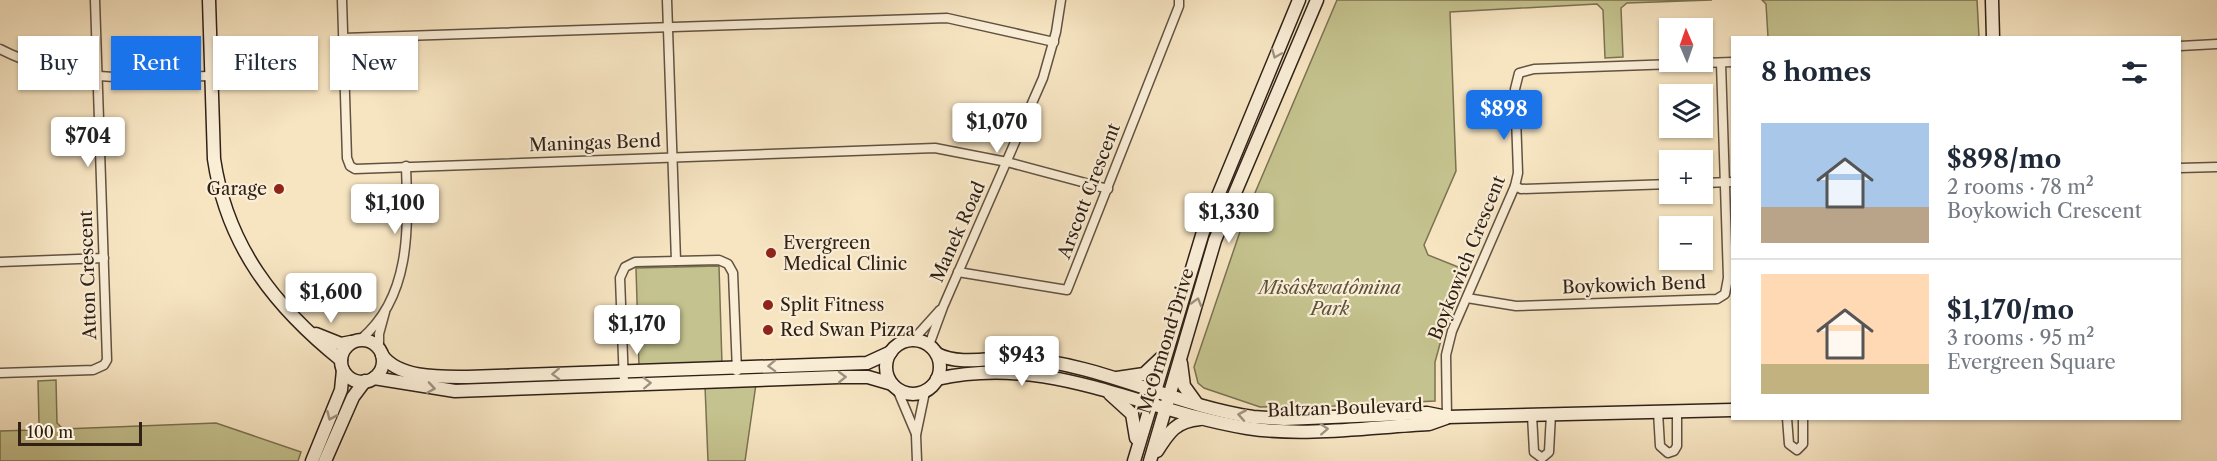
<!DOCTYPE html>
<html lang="en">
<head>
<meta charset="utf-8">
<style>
	:root { --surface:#fff; --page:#f2f2f3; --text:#1f2937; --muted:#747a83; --line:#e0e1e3; --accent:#1a73e8 }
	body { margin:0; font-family:"Libre Caslon Text",serif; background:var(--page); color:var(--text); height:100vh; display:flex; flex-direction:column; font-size:22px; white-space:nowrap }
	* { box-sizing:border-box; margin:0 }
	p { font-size:20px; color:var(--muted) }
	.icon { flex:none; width:33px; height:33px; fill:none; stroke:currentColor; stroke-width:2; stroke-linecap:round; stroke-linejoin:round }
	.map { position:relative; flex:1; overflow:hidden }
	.details { position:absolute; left:1731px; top:36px; width:450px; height:384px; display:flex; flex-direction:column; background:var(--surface); border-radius:0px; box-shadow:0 2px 4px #0004 }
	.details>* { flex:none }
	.top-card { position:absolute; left:18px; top:36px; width:570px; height:54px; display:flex; gap:12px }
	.needle { width:39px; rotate:358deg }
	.tools { position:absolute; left:1659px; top:18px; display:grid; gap:12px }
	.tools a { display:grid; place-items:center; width:54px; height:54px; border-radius:0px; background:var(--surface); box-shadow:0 2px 4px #0004; font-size:30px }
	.scale { position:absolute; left:18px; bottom:15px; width:124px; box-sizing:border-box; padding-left:6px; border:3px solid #302117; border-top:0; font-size:16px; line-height:21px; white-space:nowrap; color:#302117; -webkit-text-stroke:4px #faeed7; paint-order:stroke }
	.price { position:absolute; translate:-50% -51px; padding:0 14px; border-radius:6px; background:#fff; color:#222; font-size:20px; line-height:39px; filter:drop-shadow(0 2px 3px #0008) }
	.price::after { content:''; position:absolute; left:50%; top:36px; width:18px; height:14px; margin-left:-9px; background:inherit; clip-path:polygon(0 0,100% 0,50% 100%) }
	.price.current { background:var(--accent); color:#fff }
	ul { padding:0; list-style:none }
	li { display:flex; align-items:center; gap:18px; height:150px; padding:0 30px }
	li+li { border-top:2px solid var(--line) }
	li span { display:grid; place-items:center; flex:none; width:168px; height:120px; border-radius:0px; color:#555 }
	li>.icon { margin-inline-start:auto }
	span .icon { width:72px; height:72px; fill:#fffc; stroke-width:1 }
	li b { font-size:26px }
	h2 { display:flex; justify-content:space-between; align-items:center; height:72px; padding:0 30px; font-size:26px }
	.chip { padding:0 21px; border-radius:0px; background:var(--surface); box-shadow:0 2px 4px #0004; font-size:21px; line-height:54px }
	.chip.current { background:var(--accent); color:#fff }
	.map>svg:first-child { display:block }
	.green { fill:#c4c28e; stroke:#7a7252; stroke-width:1.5 }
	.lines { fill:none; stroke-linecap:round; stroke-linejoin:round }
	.street-casing { stroke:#625242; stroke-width:11 }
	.secondary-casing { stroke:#302117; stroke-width:15 }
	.street { stroke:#faeed7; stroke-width:8 }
	.secondary { stroke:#faeed7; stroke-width:12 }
	.oneway { stroke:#9f9281 }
	.poi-dot { fill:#8f2418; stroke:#faeed7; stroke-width:2 }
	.labels { text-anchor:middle; stroke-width:4.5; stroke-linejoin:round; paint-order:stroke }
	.street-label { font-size:18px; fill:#302117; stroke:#faeed7 }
	.poi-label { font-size:18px; fill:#302117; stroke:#faeed7; text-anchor:start }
	.park-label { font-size:18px; font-style:italic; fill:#5c513b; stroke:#faeed7 }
</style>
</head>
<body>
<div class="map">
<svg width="2217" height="461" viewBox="0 0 2217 461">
	<rect width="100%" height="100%" fill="#f7e5c2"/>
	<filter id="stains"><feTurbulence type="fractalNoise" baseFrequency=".00333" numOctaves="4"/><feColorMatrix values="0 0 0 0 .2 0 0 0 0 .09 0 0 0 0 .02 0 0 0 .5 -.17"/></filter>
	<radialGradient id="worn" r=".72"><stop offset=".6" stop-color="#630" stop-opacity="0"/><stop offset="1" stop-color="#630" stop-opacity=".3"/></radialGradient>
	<g class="green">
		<polygon points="1337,0 1712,0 1627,3 1621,8 1623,57 1605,58 1603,10 1597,4 1450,12 1456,171 1424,245 1428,255 1468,271 1445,326 1435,362 1435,401 1334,406 1260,407 1204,388 1198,383 1194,367 1246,214"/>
		<polygon points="1762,0 1977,0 1979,37 1768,37 1766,4"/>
		<polygon points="719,266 722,364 639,367 636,268"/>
		<polygon points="56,380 57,423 63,429 216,423 301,452 298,461 0,461 0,431 34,430 39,424 38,381"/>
		<polygon points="756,384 745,461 708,461 705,386"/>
	</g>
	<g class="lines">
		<defs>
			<g id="street">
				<polyline points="342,0 347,158 350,166 355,169 935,148 1007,162 1108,189"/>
				<polyline points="667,0 676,261"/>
				<polyline points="343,38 947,18 1054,42"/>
				<polyline points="2180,46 2217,44"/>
				<path d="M 0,49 C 70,85 136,77 212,76"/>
				<polyline points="2180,168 2217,167"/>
				<polyline points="1702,183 1732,182"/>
				<polyline points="1515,186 1521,189 1670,184"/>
				<polyline points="0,262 104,258"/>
				<polyline points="958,272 1067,290 1179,6 1179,0"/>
				<polyline points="1467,298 1516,306 1717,299 1725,294 1728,278 1721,63"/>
				<path d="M 361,339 C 412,296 408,226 406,166"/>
				<polyline points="913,340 940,310"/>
				<polyline points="929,345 943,307 1043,78 1056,32 1061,0"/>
				<polyline points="379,349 379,334 385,312"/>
				<polyline points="0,373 93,370 104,365 107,360 95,0"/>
				<polyline points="624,384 620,278 625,267 635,262 719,260 728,264 733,273 737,371"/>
				<polyline points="897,389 916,434"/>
				<polyline points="1658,412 1660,446 1668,453 1674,451 1677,446 1677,411"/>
				<polyline points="1532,415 1534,452 1542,458 1549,452 1551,414"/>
				<polyline points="1447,417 1446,355 1452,331 1515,186 1518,173 1515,89 1519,73 1534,69 1732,62"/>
				<polyline points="1787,418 1789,444 1797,450 1803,444 1803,418"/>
				<polyline points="917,461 916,435 925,392"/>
			</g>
			<g id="secondary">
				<path d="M 209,0 L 214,159 C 227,246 274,306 341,360"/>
				<polyline points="1992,0 1993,38"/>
				<polyline points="316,334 341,344 351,342"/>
				<circle cx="913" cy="367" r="27"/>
				<circle cx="362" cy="361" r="21"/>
				<path d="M 937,354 C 960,366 993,357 1018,358 C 1099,363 1173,405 1253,417 L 1284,419 L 1427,413 L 1447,417 L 1732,410"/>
				<path d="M 382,355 C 399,379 442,377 468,377 L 867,363 L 891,352"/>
				<polyline points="1181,363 1184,386 1197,404"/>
				<polyline points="374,378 455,391 839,377 868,377 892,384"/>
				<polyline points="1117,378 1144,374 1161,358"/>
				<path d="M 937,379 C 1049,353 1141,411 1247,428 C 1304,437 1371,427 1429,424 L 1446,418"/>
				<polyline points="1110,394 1132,414 1136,438"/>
				<path d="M 1157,451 C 1169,432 1176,421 1200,419"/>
				<polyline points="312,461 341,390 343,370"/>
				<polyline points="325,461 353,397 365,381"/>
				<polyline points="1134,461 1203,232 1299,0"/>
				<polyline points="1150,461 1215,240 1317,0"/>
			</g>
		</defs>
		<use href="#street" class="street-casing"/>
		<use href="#secondary" class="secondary-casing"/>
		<use href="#street" class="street"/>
		<use href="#secondary" class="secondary"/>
	</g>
	<defs><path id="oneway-chevron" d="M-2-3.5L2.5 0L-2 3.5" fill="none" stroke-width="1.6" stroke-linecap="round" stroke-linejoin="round" transform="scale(1.5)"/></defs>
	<g class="oneway">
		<use href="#oneway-chevron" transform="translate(1276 54) rotate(113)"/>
		<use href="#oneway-chevron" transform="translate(1197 302) rotate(-74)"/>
		<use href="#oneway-chevron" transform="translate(772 366) rotate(178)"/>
		<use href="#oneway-chevron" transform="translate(556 374) rotate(178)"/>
		<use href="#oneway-chevron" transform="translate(842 377) rotate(-1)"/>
		<use href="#oneway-chevron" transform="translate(647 383) rotate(-2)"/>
		<use href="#oneway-chevron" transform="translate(431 388) rotate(9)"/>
		<use href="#oneway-chevron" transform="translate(1242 415) rotate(-170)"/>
		<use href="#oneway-chevron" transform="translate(331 416) rotate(114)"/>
		<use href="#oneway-chevron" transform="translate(1324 429) rotate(-3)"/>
	</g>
	<g class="poi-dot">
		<circle cx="279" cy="189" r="6"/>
		<circle cx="771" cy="253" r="6"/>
		<circle cx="768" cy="305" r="6"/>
		<circle cx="768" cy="330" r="6"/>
	</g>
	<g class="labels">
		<g class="street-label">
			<text transform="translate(595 143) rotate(-2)" y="6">Maningas Bend</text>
			<text transform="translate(1089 191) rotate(-69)" y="6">Arscott Crescent</text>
			<text transform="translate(958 232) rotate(-66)" y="6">Manek Road</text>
			<text transform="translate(1467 258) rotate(-68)" y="6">Boykowich Crescent</text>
			<text transform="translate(88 275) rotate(-92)" y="6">Atton Crescent</text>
			<text transform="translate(1634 285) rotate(-2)" y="6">Boykowich Bend</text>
			<text transform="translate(1166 341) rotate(-73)" y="6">McOrmond Drive</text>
			<text transform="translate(1345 408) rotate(-2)" y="6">Baltzan Boulevard</text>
		</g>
		<g class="poi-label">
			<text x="267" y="195" text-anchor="end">Garage</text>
			<text x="783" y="249">Evergreen<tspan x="783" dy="21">Medical Clinic</tspan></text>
			<text x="780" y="311">Split Fitness</text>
			<text x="780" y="336">Red Swan Pizza</text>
		</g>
		<g class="park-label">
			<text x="1330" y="294">Misâskwatômina<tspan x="1330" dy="21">Park</tspan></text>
		</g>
	</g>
	<rect width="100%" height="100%" filter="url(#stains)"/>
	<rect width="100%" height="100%" fill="url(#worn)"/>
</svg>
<div class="tools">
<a><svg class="needle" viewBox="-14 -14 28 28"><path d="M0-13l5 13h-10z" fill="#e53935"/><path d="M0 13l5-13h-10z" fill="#747a83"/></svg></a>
<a><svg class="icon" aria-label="layers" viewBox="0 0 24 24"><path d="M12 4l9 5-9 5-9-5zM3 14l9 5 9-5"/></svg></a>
<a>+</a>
<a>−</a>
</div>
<div class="scale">100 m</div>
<b class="price current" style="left:1504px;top:141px">$898</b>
<b class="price" style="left:997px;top:154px">$1,070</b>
<b class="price" style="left:88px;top:168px">$704</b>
<b class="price" style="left:395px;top:235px">$1,100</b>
<b class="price" style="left:1229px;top:244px">$1,330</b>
<b class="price" style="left:331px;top:324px">$1,600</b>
<b class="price" style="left:637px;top:356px">$1,170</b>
<b class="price" style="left:1022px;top:387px">$943</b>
<div class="top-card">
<a class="chip">Buy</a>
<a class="chip current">Rent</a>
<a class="chip">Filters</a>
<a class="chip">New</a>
</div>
<section class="details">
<h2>8 homes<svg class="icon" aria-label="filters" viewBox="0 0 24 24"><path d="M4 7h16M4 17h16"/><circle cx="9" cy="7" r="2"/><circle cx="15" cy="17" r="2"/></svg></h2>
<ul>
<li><span style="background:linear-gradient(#a9c7e8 70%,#b9a48a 0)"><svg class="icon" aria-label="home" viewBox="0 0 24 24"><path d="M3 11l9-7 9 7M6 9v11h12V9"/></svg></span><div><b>$898/mo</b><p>2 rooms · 78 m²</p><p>Boykowich Crescent</p></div></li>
<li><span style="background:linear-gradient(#ffd9b3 75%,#c2b280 0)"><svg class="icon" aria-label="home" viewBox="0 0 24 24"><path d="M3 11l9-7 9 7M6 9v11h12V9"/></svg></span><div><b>$1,170/mo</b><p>3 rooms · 95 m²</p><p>Evergreen Square</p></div></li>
</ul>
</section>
</div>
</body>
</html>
